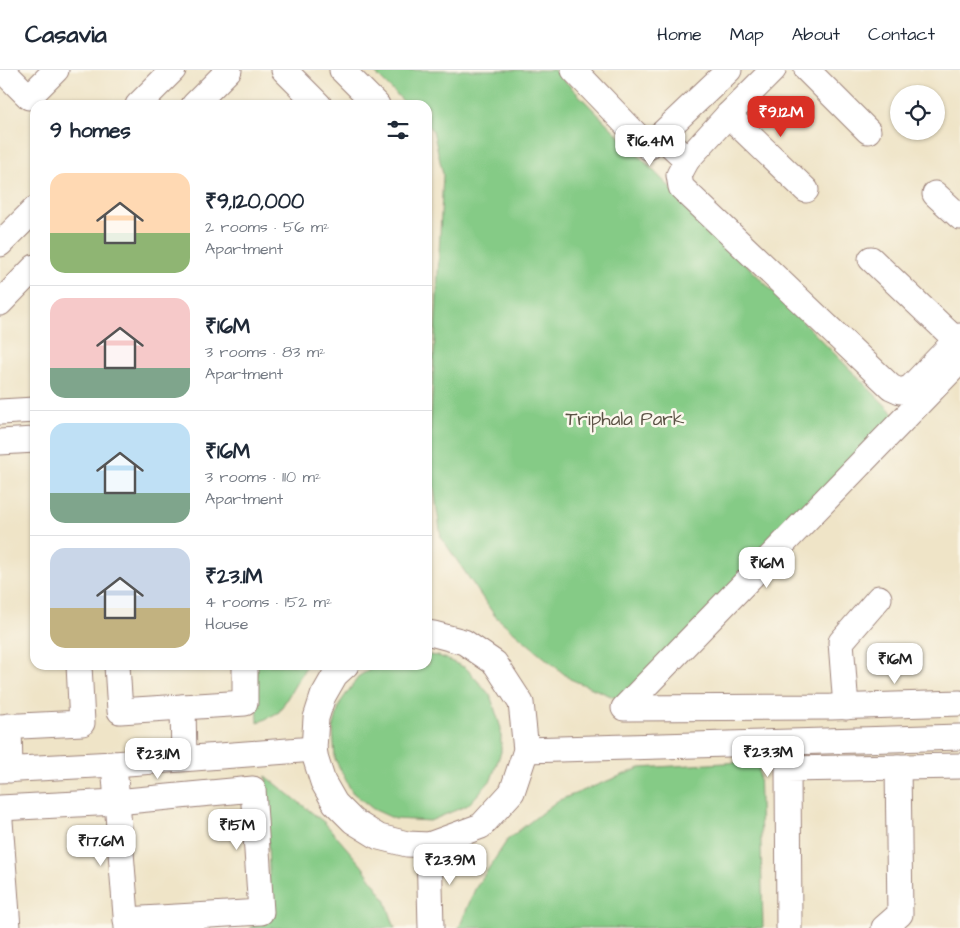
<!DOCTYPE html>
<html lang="en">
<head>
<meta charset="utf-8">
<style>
	:root { --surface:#fff; --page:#f2f2f3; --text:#1f2937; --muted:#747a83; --line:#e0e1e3; --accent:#d93025 }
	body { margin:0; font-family:"Architects Daughter",sans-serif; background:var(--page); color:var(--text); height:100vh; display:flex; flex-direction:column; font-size:19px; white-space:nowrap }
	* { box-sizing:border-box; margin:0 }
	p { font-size:16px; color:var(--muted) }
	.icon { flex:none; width:28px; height:28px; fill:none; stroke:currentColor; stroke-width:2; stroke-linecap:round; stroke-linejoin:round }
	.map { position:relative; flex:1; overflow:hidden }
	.side { position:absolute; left:30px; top:30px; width:402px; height:570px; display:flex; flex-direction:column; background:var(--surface); border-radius:15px; box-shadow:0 1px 4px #0004 }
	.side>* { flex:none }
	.fabs { position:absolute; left:890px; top:15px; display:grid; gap:10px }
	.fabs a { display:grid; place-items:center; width:55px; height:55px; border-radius:50%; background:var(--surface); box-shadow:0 1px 4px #0004; font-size:25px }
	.price { position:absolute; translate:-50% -42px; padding:0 11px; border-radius:10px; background:#fff; color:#222; font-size:16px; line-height:32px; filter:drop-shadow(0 1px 2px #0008) }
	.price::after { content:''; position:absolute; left:50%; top:30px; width:15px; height:11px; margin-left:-8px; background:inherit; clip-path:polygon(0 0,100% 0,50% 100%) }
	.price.current { background:var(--accent); color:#fff }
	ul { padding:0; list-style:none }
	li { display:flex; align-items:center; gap:15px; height:125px; padding:0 20px }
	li+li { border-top:1px solid var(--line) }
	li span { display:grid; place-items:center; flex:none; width:140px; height:100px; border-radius:15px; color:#555 }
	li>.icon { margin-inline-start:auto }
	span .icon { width:60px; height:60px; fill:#fffc; stroke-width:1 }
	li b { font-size:21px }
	h2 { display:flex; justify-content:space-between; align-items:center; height:60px; padding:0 20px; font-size:21px }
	header { display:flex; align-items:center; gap:30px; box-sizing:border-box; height:70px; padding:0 25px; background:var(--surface); border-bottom:1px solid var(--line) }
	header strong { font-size:24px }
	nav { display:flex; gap:28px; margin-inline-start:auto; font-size:18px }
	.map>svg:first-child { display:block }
	.green { fill:#85cb86; stroke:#687558 }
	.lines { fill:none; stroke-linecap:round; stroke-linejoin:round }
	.minor-casing { stroke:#9c8279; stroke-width:27 }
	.minor { stroke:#fff; stroke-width:25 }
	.labels { text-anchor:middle; stroke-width:5; stroke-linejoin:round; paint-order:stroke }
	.park-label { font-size:19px; fill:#5c5346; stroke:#fbf7ec }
</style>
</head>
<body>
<header>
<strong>Casavia</strong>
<nav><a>Home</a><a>Map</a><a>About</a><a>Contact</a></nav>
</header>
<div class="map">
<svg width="960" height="858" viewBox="0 0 960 858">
	<rect width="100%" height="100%" fill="#fbf7ec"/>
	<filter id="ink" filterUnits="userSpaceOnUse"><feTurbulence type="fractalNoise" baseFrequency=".02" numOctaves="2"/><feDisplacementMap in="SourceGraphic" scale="10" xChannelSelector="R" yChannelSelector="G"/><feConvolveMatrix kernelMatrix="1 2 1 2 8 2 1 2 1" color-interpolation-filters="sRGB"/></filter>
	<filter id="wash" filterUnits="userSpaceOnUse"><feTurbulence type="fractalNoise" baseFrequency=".0096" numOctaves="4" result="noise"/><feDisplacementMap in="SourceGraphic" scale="20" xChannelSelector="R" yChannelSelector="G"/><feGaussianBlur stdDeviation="1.12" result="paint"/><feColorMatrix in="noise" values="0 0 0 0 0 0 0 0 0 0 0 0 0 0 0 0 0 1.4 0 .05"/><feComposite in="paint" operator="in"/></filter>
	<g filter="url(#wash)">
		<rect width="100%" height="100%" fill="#efe4c7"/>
		<g class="green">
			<polygon points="372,0 554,0 897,347 629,621 616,628 570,609 495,546 441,467 429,384 443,104 433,61 428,56 428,35 407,35"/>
			<polygon points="428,585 439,586 466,598 490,625 501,658 501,682 491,710 468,735 430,751 395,749 373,739 352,722 335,689 333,659 340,633 359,606 378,595 428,595"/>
			<polygon points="256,595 307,595 279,642 258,653"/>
			<polygon points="759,691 763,858 459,858 475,819 508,769 557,731 640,698"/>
			<polygon points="266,706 325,753 362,796 385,829 395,858 250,858 270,837"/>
		</g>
	</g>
	<g filter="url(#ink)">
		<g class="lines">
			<defs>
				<g id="minor">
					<polyline points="2,0 29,27 56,0"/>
					<polyline points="284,0 319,35"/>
					<polyline points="342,0 377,35"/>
					<polyline points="574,0 648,77 729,0"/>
					<polyline points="807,0 868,61"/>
					<polyline points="138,35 173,0"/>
					<polyline points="194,35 229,0"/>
					<polyline points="728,45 806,120"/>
					<polyline points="660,65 687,90 679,105 681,117 891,317 900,321 910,318 960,266"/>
					<polyline points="687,90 728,45 773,0"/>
					<polyline points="935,124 960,147"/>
					<polyline points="0,174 35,139"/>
					<polyline points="871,189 956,270"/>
					<polyline points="0,233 35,197"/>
					<polyline points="960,291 624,638 831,637 960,633"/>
					<polyline points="0,342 35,340"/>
					<polyline points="0,372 35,370"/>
					<polyline points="117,595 120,641 245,633 245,595"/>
					<polyline points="346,595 335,605 323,626 316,648 314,679 316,690 323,712 335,733 353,751 379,767 407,774 429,775 481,756 512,722 526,680 521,633 495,593 464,572 434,564 428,563"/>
					<polyline points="183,637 184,688"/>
					<polyline points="846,637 841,572 879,528"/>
					<polyline points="9,656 10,700"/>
					<polyline points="0,657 82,653 79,595"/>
					<polyline points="526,680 960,667"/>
					<polyline points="114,694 127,858"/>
					<polyline points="0,700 114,694 314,679"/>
					<polyline points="0,738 116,732 253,719 261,842 126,850"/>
					<polyline points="0,751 8,858"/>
					<polyline points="429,775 431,858"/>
					<polyline points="789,858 788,699 960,696"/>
					<polyline points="884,858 900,844 898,697"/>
				</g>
			</defs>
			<use href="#minor" class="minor-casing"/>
			<use href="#minor" class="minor"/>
		</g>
	</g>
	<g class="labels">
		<g class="park-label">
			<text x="625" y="355">Triphala Park</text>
		</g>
	</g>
</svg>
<div class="fabs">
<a><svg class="icon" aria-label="locate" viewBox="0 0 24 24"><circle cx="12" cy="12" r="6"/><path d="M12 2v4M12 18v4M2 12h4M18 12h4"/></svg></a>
</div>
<b class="price current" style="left:781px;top:68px">₹9.12M</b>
<b class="price" style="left:650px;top:97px">₹16.4M</b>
<b class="price" style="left:767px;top:519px">₹16M</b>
<b class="price" style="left:895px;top:615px">₹16M</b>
<b class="price" style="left:768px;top:708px">₹23.3M</b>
<b class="price" style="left:158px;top:710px">₹23.1M</b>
<b class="price" style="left:237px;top:781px">₹15M</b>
<b class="price" style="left:101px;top:797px">₹17.6M</b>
<b class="price" style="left:450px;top:816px">₹23.9M</b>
<section class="side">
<h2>9 homes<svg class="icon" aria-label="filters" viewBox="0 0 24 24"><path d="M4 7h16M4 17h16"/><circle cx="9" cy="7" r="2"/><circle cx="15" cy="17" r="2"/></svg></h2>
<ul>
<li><span style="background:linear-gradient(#ffd9b3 60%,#8fb573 0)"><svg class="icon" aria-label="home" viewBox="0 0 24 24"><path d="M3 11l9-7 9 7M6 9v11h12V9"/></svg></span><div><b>₹9,120,000</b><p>2 rooms · 56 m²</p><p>Apartment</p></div></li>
<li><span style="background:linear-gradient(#f6c9c9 70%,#7fa58c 0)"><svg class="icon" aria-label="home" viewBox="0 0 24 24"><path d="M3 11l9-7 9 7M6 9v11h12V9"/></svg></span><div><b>₹16M</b><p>3 rooms · 83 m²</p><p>Apartment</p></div></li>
<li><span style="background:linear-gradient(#bfe0f5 70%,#7fa58c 0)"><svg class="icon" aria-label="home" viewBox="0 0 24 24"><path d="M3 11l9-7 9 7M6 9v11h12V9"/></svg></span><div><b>₹16M</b><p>3 rooms · 110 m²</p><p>Apartment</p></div></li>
<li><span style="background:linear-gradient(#c9d6e8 60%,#c2b280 0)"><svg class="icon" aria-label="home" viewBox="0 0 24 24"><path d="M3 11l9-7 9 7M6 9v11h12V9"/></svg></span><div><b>₹23.1M</b><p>4 rooms · 152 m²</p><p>House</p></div></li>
</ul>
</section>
</div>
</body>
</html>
